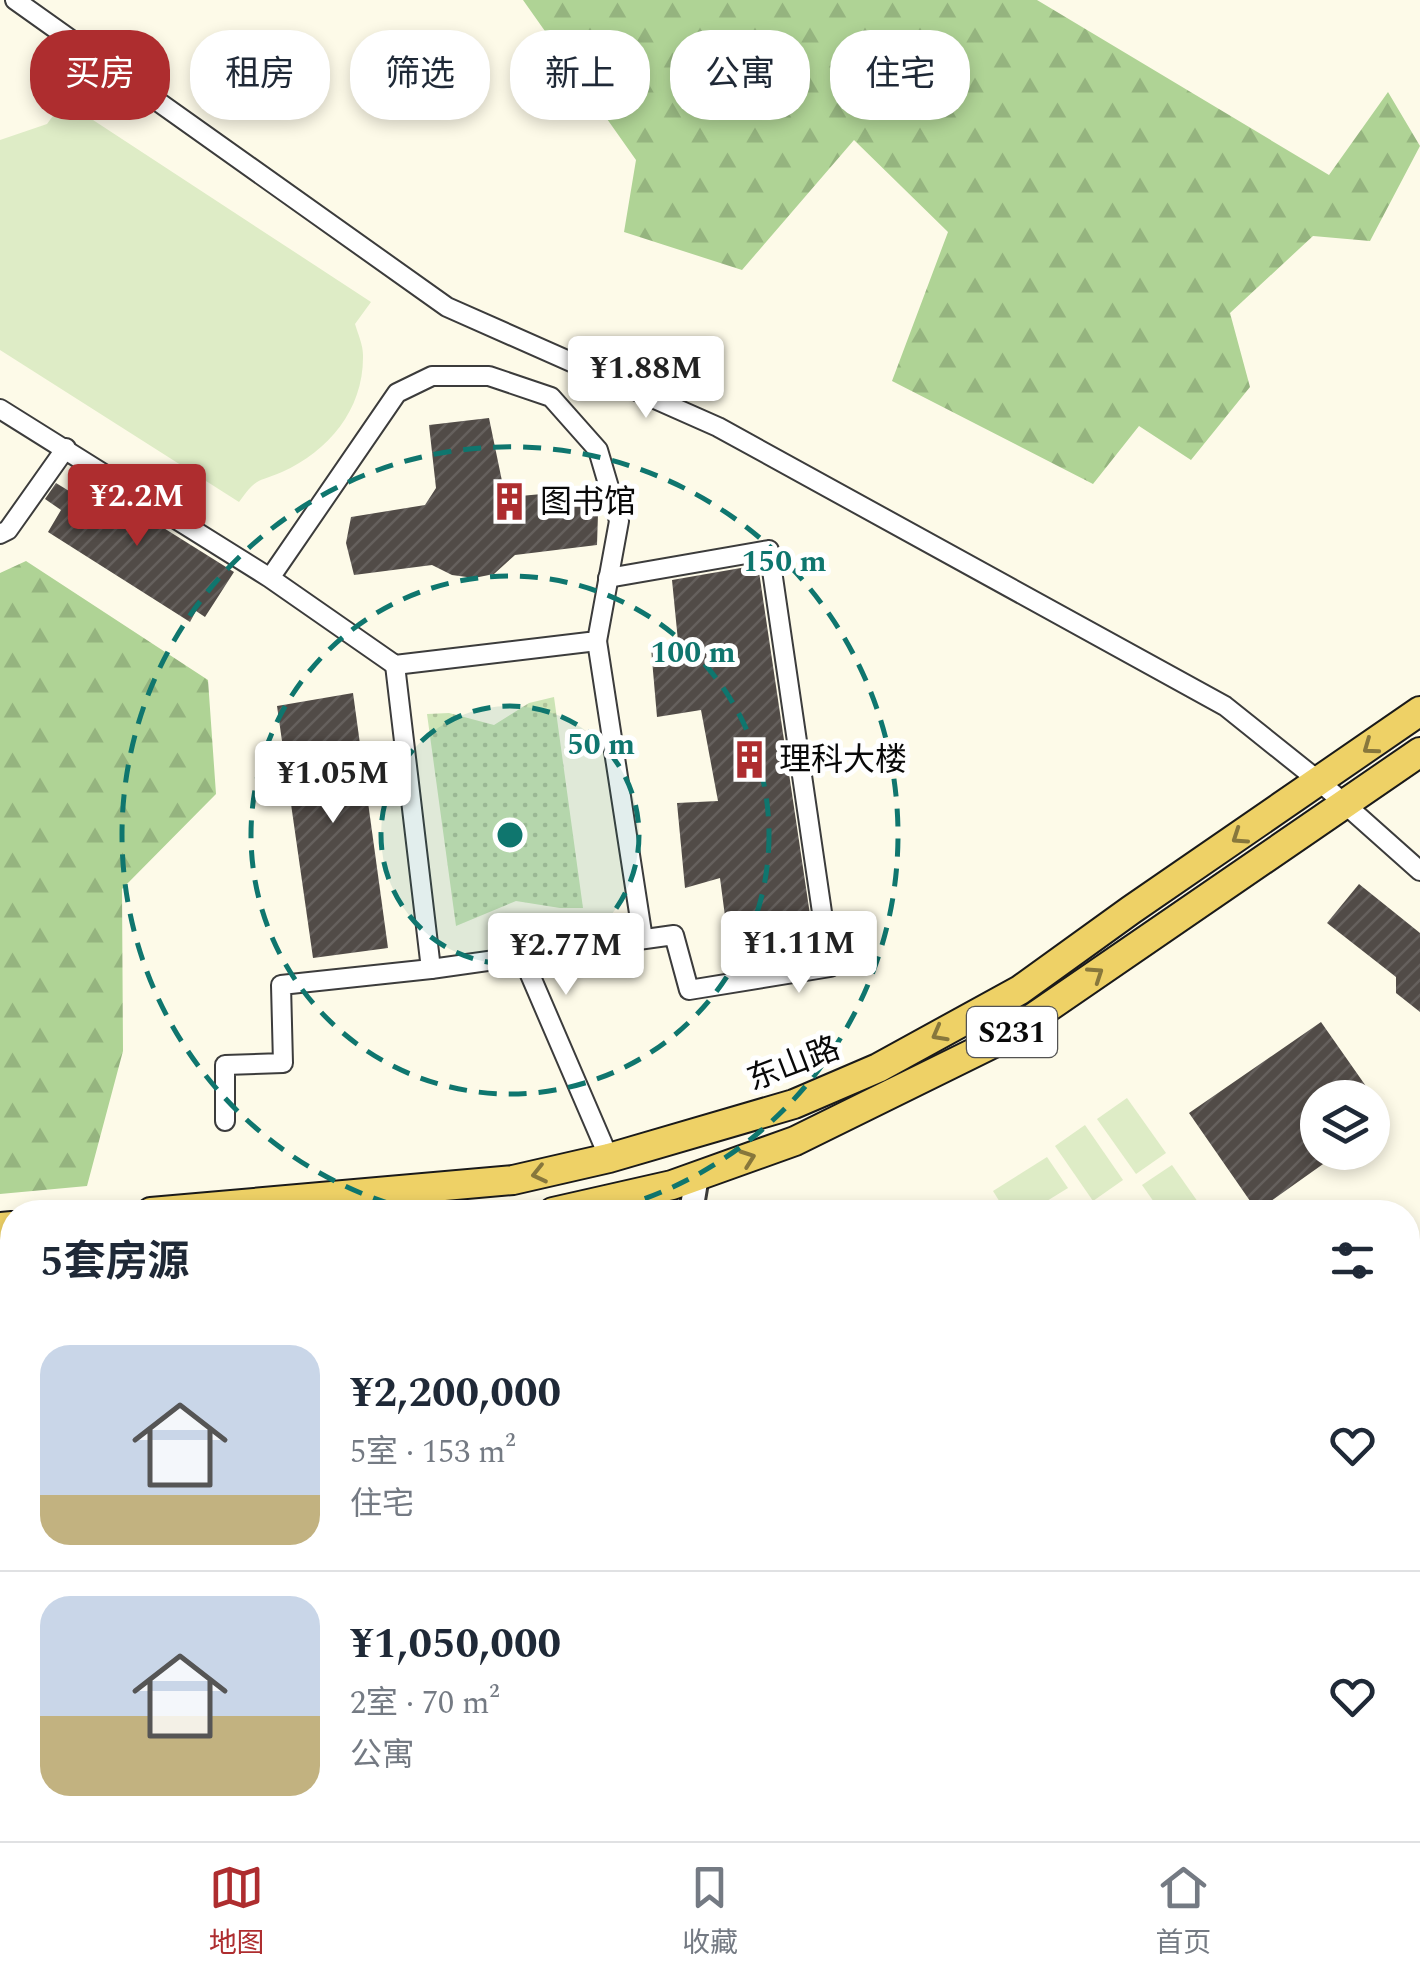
<!DOCTYPE html>
<html lang="zh">
<head>
<meta charset="utf-8">
<style>
	:root { --surface:#fff; --page:#f2f2f3; --text:#1f2937; --muted:#747a83; --line:#e0e1e3; --accent:#ae2d2f }
	body { margin:0; font-family:Spectral,"Noto Sans SC",serif; background:var(--page); color:var(--text); height:100vh; display:flex; flex-direction:column; font-size:38px; white-space:nowrap }
	* { box-sizing:border-box; margin:0 }
	p { font-size:32px; color:var(--muted) }
	.icon { flex:none; width:55px; height:55px; fill:none; stroke:currentColor; stroke-width:2; stroke-linecap:round; stroke-linejoin:round }
	.map { position:relative; flex:1; overflow:hidden }
	.details { position:absolute; left:0px; top:1200px; width:1420px; height:642px; display:flex; flex-direction:column; background:var(--surface); border-radius:40px 40px 0 0; box-shadow:0 5px 15px #0003 }
	.details>* { flex:none }
	.guide { position:absolute; left:30px; top:30px; width:1360px; height:90px; display:flex; gap:20px }
	.buttons { position:absolute; left:1300px; top:1080px; display:grid; gap:20px }
	.buttons a { display:grid; place-items:center; width:90px; height:90px; border-radius:50%; background:var(--surface); box-shadow:0 5px 15px #0003; font-size:50px }
	.price { position:absolute; translate:-50% -85px; padding:0 22px; border-radius:10px; background:#fff; color:#222; font-size:32px; line-height:65px; filter:drop-shadow(0 2px 5px #0008) }
	.price::after { content:''; position:absolute; left:50%; top:60px; width:30px; height:22px; margin-left:-15px; background:inherit; clip-path:polygon(0 0,100% 0,50% 100%) }
	.price.current { background:var(--accent); color:#fff }
	ul { padding:0; list-style:none }
	li { display:flex; align-items:center; gap:30px; height:250px; padding:0 40px }
	li+li { border-top:2px solid var(--line) }
	li span { display:grid; place-items:center; flex:none; width:280px; height:200px; border-radius:30px; color:#555 }
	li>.icon { margin-inline-start:auto }
	span .icon { width:120px; height:120px; fill:#fffc; stroke-width:1 }
	li b { font-size:42px }
	h2 { display:flex; justify-content:space-between; align-items:center; height:120px; padding:0 40px; font-size:42px }
	.pill { padding:0 35px; border-radius:40px; background:var(--surface); box-shadow:0 5px 15px #0003; font-size:35px; line-height:90px }
	.pill.current { background:var(--accent); color:#fff }
	.dock { display:flex; justify-content:space-around; align-items:center; height:140px; border-top:2px solid var(--line); background:var(--surface); font-size:28px; color:var(--muted) }
	.dock a { display:grid; justify-items:center; gap:5px }
	.dock .current { color:var(--accent) }
	.map>svg:first-child { display:block }
	.grass { fill:url(#grass-dots) }
	.forest { fill:url(#forest-firs) }
	.park { fill:#cce4b5 }
	.pitch { fill:#deecc6 }
	.water { fill:url(#water-rules); stroke:#3d89c2; stroke-width:2.5 }
	.building { fill:url(#building-hatch) }
	.lines { fill:none; stroke-linecap:round; stroke-linejoin:round }
	.minor-casing { stroke:#3c3c3c; stroke-width:22 }
	.tertiary-casing { stroke:#3c3c3c; stroke-width:28 }
	.primary-casing { stroke:#1a1a1a; stroke-width:32 }
	.minor { stroke:#fff; stroke-width:18 }
	.tertiary { stroke:#fff; stroke-width:22 }
	.primary { stroke:#eed166; stroke-width:28 }
	.oneway { stroke:#87773c }
	.ring { fill:none; stroke:#0f766e; stroke-width:5; stroke-dasharray:18 12 }
	.labels { text-anchor:middle; stroke-width:10; stroke-linejoin:round; paint-order:stroke }
	.shield { fill:#fff; stroke:#535353; stroke-width:2.5 }
	.shield-label { font-size:30px; font-weight:bold; fill:#090909 }
	.poi-label { font-size:32px; fill:#090909; stroke:#fff; text-anchor:start }
	.street-label { font-size:32px; fill:#090909; stroke:#fff }
	.centre { fill:#0f766e; stroke:#fff; stroke-width:5 }
	.ring-label { font-size:30px; text-anchor:middle; font-weight:bold; fill:#0f766e; stroke:#fff; stroke-width:10; stroke-linejoin:round; paint-order:stroke }
</style>
</head>
<body>
<div class="map">
<svg width="1420" height="1841" viewBox="0 0 1420 1841">
	<defs>
		<pattern id="grass-dots" width="8" height="8" patternUnits="userSpaceOnUse" patternTransform="scale(2.5)"><rect width="8" height="8" fill="#cce4b5"/><path d="M2 2h.1M6 6h.1" fill="none" stroke="#aec29a" stroke-width="1.8" stroke-linecap="round"/></pattern>
		<pattern id="forest-firs" width="22" height="20" patternUnits="userSpaceOnUse" patternTransform="scale(2.5)"><rect width="22" height="20" fill="#afd395"/><path d="M5 1l3.5 6h-7zM16 11l3.5 6h-7z" fill="#95b47f"/></pattern>
		<pattern id="water-rules" width="6" height="5" patternUnits="userSpaceOnUse" patternTransform="scale(2.5)"><rect width="6" height="5" fill="#b0d7f1"/><path d="M0 2.5h6" fill="none" stroke="#96b7cd"/></pattern>
		<pattern id="building-hatch" width="6" height="6" patternUnits="userSpaceOnUse" patternTransform="scale(2.5)"><rect width="6" height="6" fill="#514b47"/><path d="M-1 1l2-2M0 6l6-6M5 7l2-2" fill="none" stroke="#65605d"/></pattern>
	</defs>
	<rect width="100%" height="100%" fill="#fdfae8"/>
	<polygon class="grass" points="554,697 583,908 560,908 516,901 456,926 427,714 449,713 494,725 529,703"/>
	<g class="forest">
		<polygon points="523,0 1037,0 1329,175 1388,92 1420,146 1370,241 1313,236 1230,313 1250,387 1191,460 1139,426 1093,484 892,381 948,232 854,140 742,270 624,232 636,160"/>
		<polygon points="26,561 208,680 216,794 122,889 123,1051 87,1186 0,1194 0,573"/>
	</g>
	<polygon class="park" points="12,1286 12,1830 899,1830 902,1841 0,1841 0,1288"/>
	<g class="pitch">
		<path d="M 64,101 L 371,302 L 355,324 C 358,334 363,345 363,355 C 364,409 329,451 282,472 C 256,483 257,477 239,502 L 0,350 L 0,140 L 47,124 Z"/>
		<polygon points="1127,1098 1166,1153 1136,1174 1097,1119"/>
		<polygon points="1085,1125 1123,1180 1093,1201 1055,1146"/>
		<polygon points="1047,1157 1068,1188 1029,1212 1006,1212 993,1191"/>
		<polygon points="1172,1165 1205,1212 1161,1212 1142,1185"/>
	</g>
	<g class="water">
		<polygon points="1420,1560 1420,1841 1313,1841 1305,1830 1408,1830 1408,1589"/>
		<polygon points="1033,1830 1202,1830 1191,1841 1038,1841"/>
	</g>
	<g class="building">
		<polygon points="489,418 502,481 520,496 586,490 598,514 597,545 515,555 494,574 474,578 452,575 432,565 354,575 346,543 351,517 425,505 436,488 429,425"/>
		<polygon points="79,475 234,572 205,617 196,611 190,622 48,532 61,510 45,499 56,483 69,491"/>
		<polygon points="758,565 813,935 729,947 720,878 685,888 677,803 718,801 701,710 657,717 651,648 678,641 672,580"/>
		<polygon points="353,693 388,948 313,958 277,706"/>
		<polygon points="1359,884 1420,933 1420,1012 1396,993 1396,977 1327,923"/>
		<polygon points="1321,1022 1389,1119 1372,1130 1372,1098 1318,1098 1318,1152 1340,1152 1257,1211 1189,1113"/>
	</g>
	<g class="lines">
		<defs>
			<g id="minor">
				<polyline points="15,0 447,307 718,427 1225,706 1320,782 1420,871"/>
				<polyline points="0,409 270,578 395,665 597,641 619,521 598,450 551,397 489,376 432,376 397,393 270,578"/>
				<polyline points="0,534 8,530 66,448"/>
				<polyline points="597,641 643,939"/>
				<polyline points="395,665 431,969"/>
				<polyline points="522,956 609,1158"/>
				<polyline points="225,1121 225,1065 283,1063 281,985 431,969 674,935 689,990 830,967 769,550 608,578"/>
			</g>
			<g id="tertiary">
				<polyline points="691,1212 697,1176"/>
				<polyline points="946,1830 951,1841"/>
			</g>
			<g id="primary">
				<polyline points="151,1212 513,1180 609,1158 794,1104 878,1068 1020,990 1131,910 1420,711"/>
				<polyline points="553,1212 672,1185 795,1141 1002,1039 1420,752"/>
				<polyline points="0,1227 12,1226"/>
				<polyline points="0,1255 12,1254"/>
			</g>
		</defs>
		<use href="#minor" class="minor-casing"/>
		<use href="#tertiary" class="tertiary-casing"/>
		<use href="#primary" class="primary-casing"/>
		<use href="#minor" class="minor"/>
		<use href="#tertiary" class="tertiary"/>
		<use href="#primary" class="primary"/>
	</g>
	<defs><path id="oneway-chevron" d="M-2-3.5L2.5 0L-2 3.5" fill="none" stroke-width="1.6" stroke-linecap="round" stroke-linejoin="round" transform="scale(2.5)"/></defs>
	<g class="oneway">
		<use href="#oneway-chevron" transform="translate(1370 747) rotate(144)"/>
		<use href="#oneway-chevron" transform="translate(1239 837) rotate(146)"/>
		<use href="#oneway-chevron" transform="translate(1096 974) rotate(-34)"/>
		<use href="#oneway-chevron" transform="translate(939 1034) rotate(151)"/>
		<use href="#oneway-chevron" transform="translate(748 1158) rotate(-20)"/>
		<use href="#oneway-chevron" transform="translate(539 1174) rotate(167)"/>
	</g>
	<circle cx="510" cy="835" r="129" fill="#0f766e" fill-opacity=".12"/>
	<g class="ring">
		<circle cx="510" cy="835" r="129"/>
		<circle cx="510" cy="835" r="259"/>
		<path d="M419 1212A388 388 0 1 1 601 1212"/>
	</g>
	<defs>
		<symbol id="building-bare" viewBox="-9 -9 18 18"><path d="M-4-6H4V6H1V3H-1V6H-4ZM-2.5-4.3h1.7v1.8h-1.7ZM.8-4.3h1.7v1.8H.8ZM-2.5-1h1.7V.8h-1.7ZM.8-1h1.7V.8H.8Z" fill="#ae2d2f" stroke="#fff" stroke-width="2.5" paint-order="stroke"/></symbol>
	</defs>
	<g fill-rule="evenodd">
		<use href="#building-bare" x="482" y="474" width="55" height="55"/>
		<use href="#building-bare" x="722" y="732" width="55" height="55"/>
	</g>
	<g class="labels">
		<rect class="shield" x="967" y="1007" width="90" height="50" rx="8"/>
		<g class="shield-label">
			<text x="1012" y="1042">S231</text>
		</g>
		<g class="poi-label">
			<text x="540" y="512">图书馆</text>
			<text x="779" y="770">理科大楼</text>
		</g>
		<g class="street-label">
			<text transform="translate(793 1063) rotate(-21)" y="11">东山路</text>
		</g>
	</g>
	<circle cx="510" cy="835" r="15" class="centre"/>
	<g class="ring-label">
		<text x="784" y="571">150 m</text>
		<text x="693" y="662">100 m</text>
		<text x="601" y="754">50 m</text>
	</g>
</svg>
<div class="buttons">
<a><svg class="icon" aria-label="layers" viewBox="0 0 24 24"><path d="M12 4l9 5-9 5-9-5zM3 14l9 5 9-5"/></svg></a>
</div>
<b class="price" style="left:646px;top:421px">¥1.88M</b>
<b class="price current" style="left:137px;top:549px">¥2.2M</b>
<b class="price" style="left:333px;top:826px">¥1.05M</b>
<b class="price" style="left:799px;top:996px">¥1.11M</b>
<b class="price" style="left:566px;top:998px">¥2.77M</b>
<div class="guide">
<a class="pill current">买房</a>
<a class="pill">租房</a>
<a class="pill">筛选</a>
<a class="pill">新上</a>
<a class="pill">公寓</a>
<a class="pill">住宅</a>
</div>
<section class="details">
<h2>5套房源<svg class="icon" aria-label="filters" viewBox="0 0 24 24"><path d="M4 7h16M4 17h16"/><circle cx="9" cy="7" r="2"/><circle cx="15" cy="17" r="2"/></svg></h2>
<ul>
<li><span style="background:linear-gradient(#c9d6e8 75%,#c2b280 0)"><svg class="icon" aria-label="home" viewBox="0 0 24 24"><path d="M3 11l9-7 9 7M6 9v11h12V9"/></svg></span><div><b>¥2,200,000</b><p>5室 · 153 m²</p><p>住宅</p></div><svg class="icon" aria-label="heart" viewBox="0 0 24 24"><path d="M12 20l-8-8c-3-5 5-10 8-4 3-6 11-1 8 4z"/></svg></li>
<li><span style="background:linear-gradient(#c9d6e8 60%,#c2b280 0)"><svg class="icon" aria-label="home" viewBox="0 0 24 24"><path d="M3 11l9-7 9 7M6 9v11h12V9"/></svg></span><div><b>¥1,050,000</b><p>2室 · 70 m²</p><p>公寓</p></div><svg class="icon" aria-label="heart" viewBox="0 0 24 24"><path d="M12 20l-8-8c-3-5 5-10 8-4 3-6 11-1 8 4z"/></svg></li>
</ul>
</section>
</div>
<nav class="dock">
<a class="current"><svg class="icon" aria-label="map" viewBox="0 0 24 24"><path d="M3 6l6-2 6 2 6-2v14l-6 2-6-2-6 2zM9 4v14M15 6v14"/></svg>地图</a>
<a><svg class="icon" aria-label="saved" viewBox="0 0 24 24"><path d="M7 4h10v16l-5-4-5 4z"/></svg>收藏</a>
<a><svg class="icon" aria-label="home" viewBox="0 0 24 24"><path d="M3 11l9-7 9 7M6 9v11h12V9"/></svg>首页</a>
</nav>
</body>
</html>
